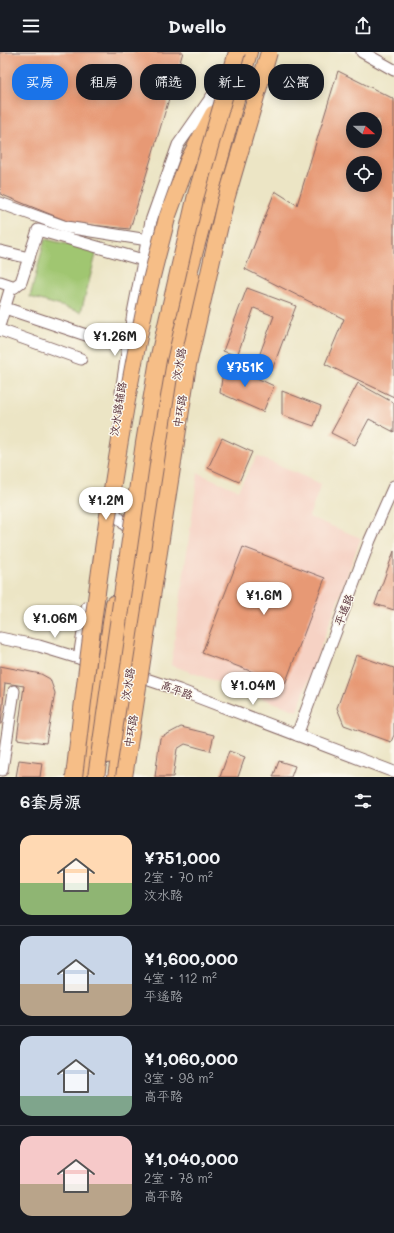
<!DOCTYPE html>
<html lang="zh">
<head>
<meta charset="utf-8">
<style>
	:root { --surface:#171b24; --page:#20242c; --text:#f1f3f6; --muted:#9ea1a6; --line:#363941; --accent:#1a73e8 }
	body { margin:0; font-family:Mali,"LXGW WenKai TC",sans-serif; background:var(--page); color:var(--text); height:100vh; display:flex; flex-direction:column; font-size:15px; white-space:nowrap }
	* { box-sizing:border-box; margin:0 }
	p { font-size:13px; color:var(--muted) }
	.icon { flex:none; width:22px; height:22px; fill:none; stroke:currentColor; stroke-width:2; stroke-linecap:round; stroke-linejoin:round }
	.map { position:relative; height:725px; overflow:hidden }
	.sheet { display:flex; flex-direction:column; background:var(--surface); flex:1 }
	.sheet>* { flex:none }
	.banner { position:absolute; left:12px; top:12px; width:370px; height:36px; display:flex; gap:8px }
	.needle { width:26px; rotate:110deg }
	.buttons { position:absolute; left:346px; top:60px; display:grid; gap:8px }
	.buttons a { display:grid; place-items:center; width:36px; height:36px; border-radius:50%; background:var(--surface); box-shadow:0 2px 10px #0003; font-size:20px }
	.price { position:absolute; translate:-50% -34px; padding:0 9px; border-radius:14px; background:#fff; color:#222; font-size:13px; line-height:26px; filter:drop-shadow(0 1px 2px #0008) }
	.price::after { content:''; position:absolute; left:50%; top:24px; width:12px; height:9px; margin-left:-6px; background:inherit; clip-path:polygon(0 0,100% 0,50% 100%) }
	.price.selected { background:var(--accent); color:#fff }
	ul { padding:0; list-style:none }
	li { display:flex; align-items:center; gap:12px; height:100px; padding:0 20px }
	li+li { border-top:1px solid var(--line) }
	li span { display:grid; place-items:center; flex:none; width:112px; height:80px; border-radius:12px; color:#555 }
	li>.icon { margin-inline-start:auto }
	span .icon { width:48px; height:48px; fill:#fffc; stroke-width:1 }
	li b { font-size:17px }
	h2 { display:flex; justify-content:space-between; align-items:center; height:48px; padding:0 20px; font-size:17px }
	.chip { padding:0 14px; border-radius:16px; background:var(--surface); box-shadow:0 2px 10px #0003; font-size:14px; line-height:36px }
	.chip.selected { background:var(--accent); color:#fff }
	header { display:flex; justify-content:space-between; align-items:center; height:52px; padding:0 20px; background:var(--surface); font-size:18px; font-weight:700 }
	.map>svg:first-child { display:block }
	.built { fill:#f6d2c4 }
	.green { fill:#a0c671; stroke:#75724e }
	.building { fill:#e79974; fill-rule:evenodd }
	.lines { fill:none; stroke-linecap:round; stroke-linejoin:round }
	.minor-casing { stroke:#836461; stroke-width:13 }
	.major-casing { stroke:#836461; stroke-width:16 }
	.highway-casing { stroke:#836461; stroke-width:18 }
	.minor { stroke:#fff; stroke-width:11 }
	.major { stroke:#f6be87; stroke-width:14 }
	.highway { stroke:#f6be87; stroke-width:16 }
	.highway-bridge-casing { stroke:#836461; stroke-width:18; stroke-linecap:butt }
	.highway-bridge { stroke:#f6be87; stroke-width:16 }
	.labels { text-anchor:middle; stroke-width:3; stroke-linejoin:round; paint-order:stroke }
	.street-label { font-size:11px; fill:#4a1f2b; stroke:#fbf7ec }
</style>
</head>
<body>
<header><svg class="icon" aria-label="menu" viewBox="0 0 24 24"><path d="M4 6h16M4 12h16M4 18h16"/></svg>Dwello<svg class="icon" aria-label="share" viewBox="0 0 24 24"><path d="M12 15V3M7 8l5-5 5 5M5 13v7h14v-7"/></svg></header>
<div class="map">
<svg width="394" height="725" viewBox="0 0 394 725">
	<rect width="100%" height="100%" fill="#fbf7ec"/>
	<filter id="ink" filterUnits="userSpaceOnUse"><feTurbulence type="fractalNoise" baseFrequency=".025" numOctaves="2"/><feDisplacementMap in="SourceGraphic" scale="8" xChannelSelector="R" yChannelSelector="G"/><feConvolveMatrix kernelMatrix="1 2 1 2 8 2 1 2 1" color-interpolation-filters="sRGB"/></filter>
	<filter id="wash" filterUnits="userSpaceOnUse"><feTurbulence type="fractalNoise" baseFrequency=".012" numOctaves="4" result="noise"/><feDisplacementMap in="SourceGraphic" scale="16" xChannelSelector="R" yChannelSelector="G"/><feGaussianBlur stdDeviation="0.9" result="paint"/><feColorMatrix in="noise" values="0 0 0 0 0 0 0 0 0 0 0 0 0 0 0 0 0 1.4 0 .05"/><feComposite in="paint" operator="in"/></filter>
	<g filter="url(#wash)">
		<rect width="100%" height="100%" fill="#ece5c5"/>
		<polygon class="built" points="257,404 321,432 309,465 361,486 297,659 171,613 198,421 238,438"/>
		<polygon class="green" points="45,187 97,199 81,260 30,245"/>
		<g id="blocks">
			<g class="building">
				<polygon points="0,0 183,0 130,177 72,171 0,142"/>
				<path d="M 338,19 L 394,47 L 394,345 L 325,312 L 344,267 L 245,217 L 275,139 L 297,153 ZM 353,67 L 375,67 L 375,89 L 353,89 ZM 353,111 L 375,111 L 375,133 L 353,133 Z"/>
				<polygon points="247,236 296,254 272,318 256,312 274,264 254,256 237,304 223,299"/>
				<polygon points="224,311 274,334 263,360 220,341"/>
				<polygon points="358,331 394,351 394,380 369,367 355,393 331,381"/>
				<polygon points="282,339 321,354 314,374 282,363"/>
				<polygon points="222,386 252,400 239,430 208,416"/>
				<polygon points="243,495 325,526 285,632 202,601"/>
				<polygon points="394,499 394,558 375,552"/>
				<polygon points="356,603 394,616 394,683 391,690 344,673 337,656"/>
				<polygon points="0,614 41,622 50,627 55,641 46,691 17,687 24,634 5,631 1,672 0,672"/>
				<polygon points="181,675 214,683 210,699 185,692 177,697 173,725 155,725 160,686"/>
				<polygon points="229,699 245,705 238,725 220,725"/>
				<polygon points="19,708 42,711 40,725 16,725"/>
				<polygon points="279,709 295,714 291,725 273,725"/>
			</g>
		</g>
	</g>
	<g filter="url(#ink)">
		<use href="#blocks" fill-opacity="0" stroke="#836461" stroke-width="1"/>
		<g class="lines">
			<defs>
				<g id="minor">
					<polyline points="362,0 394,18"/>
					<polyline points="0,151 66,175 148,188"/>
					<polyline points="0,199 29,206"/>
					<polyline points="0,230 15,235"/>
					<polyline points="5,256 110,291"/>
					<polyline points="0,271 10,238 21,230 38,178 143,208"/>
					<polyline points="0,278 81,307"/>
					<polyline points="121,340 133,261 151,169 178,93 222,30"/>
					<polyline points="107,452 126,474"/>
					<polyline points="0,586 39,594 85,608"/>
					<polyline points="79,606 87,555"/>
					<polyline points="134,623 179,638 394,720"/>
					<polyline points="297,683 370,488 394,434"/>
					<polyline points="2,718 14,639"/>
				</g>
				<g id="major">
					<polyline points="107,704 171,291 250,0"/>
					<polyline points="87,725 113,551"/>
					<polyline points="115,725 181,299 200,229"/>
				</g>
				<polyline id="highway" points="167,166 188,109 213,62"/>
			</defs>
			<use href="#minor" class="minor-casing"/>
			<use href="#major" class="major-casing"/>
			<use href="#highway" class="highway-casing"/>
			<use href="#minor" class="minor"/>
			<use href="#major" class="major"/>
			<use href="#highway" class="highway"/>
			<defs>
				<g id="highway-bridge">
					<path d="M 74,725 C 92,570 112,414 144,260 C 150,229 159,198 167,166"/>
					<polyline points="96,725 144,391 158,308 196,143 237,0"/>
					<polyline points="124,725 188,313 225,151 269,0"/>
				</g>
			</defs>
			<use href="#highway-bridge" class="highway-bridge-casing"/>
			<use href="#highway-bridge" class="highway-bridge"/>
		</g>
	</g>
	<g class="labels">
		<g class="street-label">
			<text transform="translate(179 312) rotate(-80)" y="4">汶水路</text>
			<text transform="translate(118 357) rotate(-81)" y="4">汶水路辅路</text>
			<text transform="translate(180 359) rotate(-81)" y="4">中环路</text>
			<text transform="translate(344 558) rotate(-69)" y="4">平遥路</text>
			<text transform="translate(128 632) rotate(-81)" y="4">汶水路</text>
			<text transform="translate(177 638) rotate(20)" y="4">高平路</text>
			<text transform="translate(131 679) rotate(-81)" y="4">中环路</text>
		</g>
	</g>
</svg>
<div class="buttons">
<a><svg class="needle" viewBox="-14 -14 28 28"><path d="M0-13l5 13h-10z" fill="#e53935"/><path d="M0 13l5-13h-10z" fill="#9ea1a6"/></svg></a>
<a><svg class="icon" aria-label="locate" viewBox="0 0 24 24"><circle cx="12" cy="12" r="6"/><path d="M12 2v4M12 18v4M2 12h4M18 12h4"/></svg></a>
</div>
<b class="price" style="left:115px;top:305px">¥1.26M</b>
<b class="price selected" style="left:245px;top:336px">¥751K</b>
<b class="price" style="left:106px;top:469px">¥1.2M</b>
<b class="price" style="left:264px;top:564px">¥1.6M</b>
<b class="price" style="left:55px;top:587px">¥1.06M</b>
<b class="price" style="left:253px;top:654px">¥1.04M</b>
<div class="banner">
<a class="chip selected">买房</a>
<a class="chip">租房</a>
<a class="chip">筛选</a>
<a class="chip">新上</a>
<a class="chip">公寓</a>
</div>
</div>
<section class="sheet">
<h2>6套房源<svg class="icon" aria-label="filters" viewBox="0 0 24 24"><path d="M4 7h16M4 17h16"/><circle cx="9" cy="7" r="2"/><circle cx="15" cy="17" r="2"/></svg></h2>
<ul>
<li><span style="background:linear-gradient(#ffd9b3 60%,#8fb573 0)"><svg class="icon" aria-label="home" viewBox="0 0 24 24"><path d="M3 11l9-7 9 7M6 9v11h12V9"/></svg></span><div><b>¥751,000</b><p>2室 · 70 m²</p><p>汶水路</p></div></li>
<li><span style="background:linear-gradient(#c9d6e8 60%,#b9a48a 0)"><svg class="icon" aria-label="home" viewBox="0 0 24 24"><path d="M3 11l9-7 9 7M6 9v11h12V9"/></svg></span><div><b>¥1,600,000</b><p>4室 · 112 m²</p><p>平遥路</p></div></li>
<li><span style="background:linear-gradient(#c9d6e8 75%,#7fa58c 0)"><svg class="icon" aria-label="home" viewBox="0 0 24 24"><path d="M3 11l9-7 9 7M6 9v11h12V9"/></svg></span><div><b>¥1,060,000</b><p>3室 · 98 m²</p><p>高平路</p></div></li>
<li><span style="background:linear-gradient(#f6c9c9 60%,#b9a48a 0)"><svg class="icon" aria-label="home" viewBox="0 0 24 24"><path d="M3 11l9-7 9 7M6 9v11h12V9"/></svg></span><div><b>¥1,040,000</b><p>2室 · 78 m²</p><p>高平路</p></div></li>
</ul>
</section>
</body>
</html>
